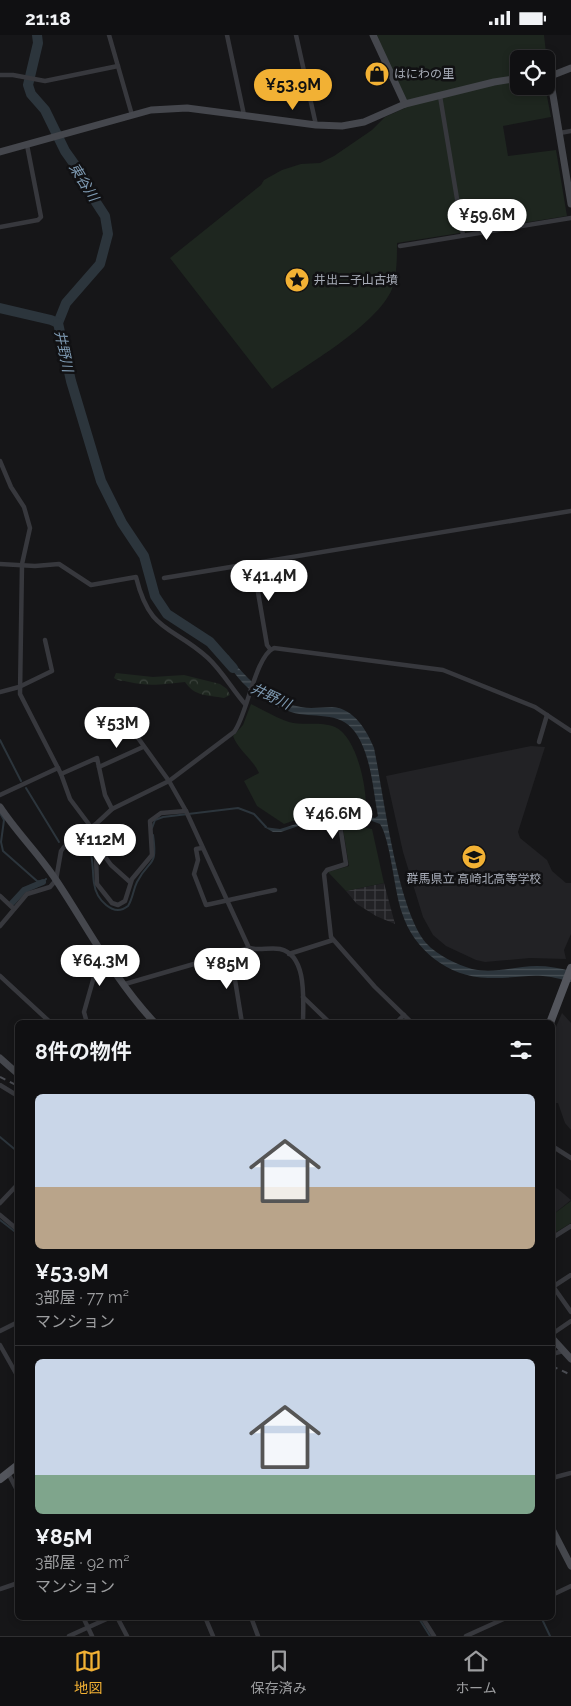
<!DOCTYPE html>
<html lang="ja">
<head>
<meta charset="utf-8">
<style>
	:root { --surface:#101012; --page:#19191b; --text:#f1f3f6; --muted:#9c9d9f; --line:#303032; --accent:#f2b134 }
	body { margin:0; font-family:Raleway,"Noto Sans JP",sans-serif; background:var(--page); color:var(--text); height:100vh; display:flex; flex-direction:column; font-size:19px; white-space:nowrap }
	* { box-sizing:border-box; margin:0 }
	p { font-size:16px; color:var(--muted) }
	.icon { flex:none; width:28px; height:28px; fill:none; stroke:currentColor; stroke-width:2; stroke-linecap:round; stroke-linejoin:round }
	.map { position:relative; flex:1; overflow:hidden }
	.details { position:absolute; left:15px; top:985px; width:540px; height:600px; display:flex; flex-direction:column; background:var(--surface); border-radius:8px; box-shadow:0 2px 8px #0003,0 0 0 1px var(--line) }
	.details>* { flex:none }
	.fabs { position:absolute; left:510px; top:15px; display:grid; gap:10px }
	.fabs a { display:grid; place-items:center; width:45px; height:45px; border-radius:8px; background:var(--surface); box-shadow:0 2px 8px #0003,0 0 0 1px var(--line); font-size:25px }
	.price { position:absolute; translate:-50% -42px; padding:0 11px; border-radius:18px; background:#fff; color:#222; font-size:16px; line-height:32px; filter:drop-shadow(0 1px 2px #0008) }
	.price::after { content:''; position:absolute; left:50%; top:30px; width:15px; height:11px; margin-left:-8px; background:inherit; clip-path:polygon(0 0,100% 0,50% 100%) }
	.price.active { background:var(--accent); color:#111 }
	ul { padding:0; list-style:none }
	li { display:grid; align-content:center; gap:10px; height:265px; padding:0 20px }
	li+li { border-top:1px solid var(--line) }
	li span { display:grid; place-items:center; height:155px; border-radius:8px; color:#555 }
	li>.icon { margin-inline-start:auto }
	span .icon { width:90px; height:90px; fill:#fffc; stroke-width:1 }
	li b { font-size:21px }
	h2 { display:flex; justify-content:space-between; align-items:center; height:60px; padding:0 20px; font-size:21px }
	.status { display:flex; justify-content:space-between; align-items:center; height:35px; padding:0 25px; background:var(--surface); direction:ltr }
	.status svg { height:14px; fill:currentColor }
	.dock { display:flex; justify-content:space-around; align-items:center; height:70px; border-top:1px solid var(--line); background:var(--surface); font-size:14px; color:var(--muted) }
	.dock a { display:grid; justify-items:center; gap:2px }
	.dock .active { color:var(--accent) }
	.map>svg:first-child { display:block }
	.built { fill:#222225 }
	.industrial { fill:url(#industrial-grid) }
	.forest { fill:url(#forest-crowns) }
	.green { fill:#1e261f }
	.water { fill:url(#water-rules) }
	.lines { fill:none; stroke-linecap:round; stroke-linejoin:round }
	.stream { stroke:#2c353c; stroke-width:2 }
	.canal { stroke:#2c353c; stroke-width:6 }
	.river { stroke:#2c353c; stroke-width:10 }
	.street { stroke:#37383d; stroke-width:4.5 }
	.secondary { stroke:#45474d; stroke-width:7 }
	.primary { stroke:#53555c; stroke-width:8 }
	.rail { stroke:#4a4c52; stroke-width:2; stroke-dasharray:6 5; stroke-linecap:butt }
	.labels { text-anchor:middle; stroke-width:5; stroke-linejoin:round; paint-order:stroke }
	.poi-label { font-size:12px; fill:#a8adb8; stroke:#111113; text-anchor:start }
	.water-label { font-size:14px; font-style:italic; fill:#7f9bb3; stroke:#111113 }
</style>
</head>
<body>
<div class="status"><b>21:18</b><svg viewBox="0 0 49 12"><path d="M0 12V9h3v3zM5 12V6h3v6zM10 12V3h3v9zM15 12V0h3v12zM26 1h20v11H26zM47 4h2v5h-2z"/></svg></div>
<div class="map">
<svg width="571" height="1601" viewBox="0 0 571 1601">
	<defs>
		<pattern id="industrial-grid" width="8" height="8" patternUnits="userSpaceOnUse" patternTransform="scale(1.25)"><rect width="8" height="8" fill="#222225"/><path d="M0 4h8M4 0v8" fill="none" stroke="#3f3f43"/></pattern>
		<pattern id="forest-crowns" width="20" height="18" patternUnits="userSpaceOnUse" patternTransform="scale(1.25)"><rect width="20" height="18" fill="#1e261f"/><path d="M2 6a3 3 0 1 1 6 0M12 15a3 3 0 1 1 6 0" fill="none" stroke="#3c433d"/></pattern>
		<pattern id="water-rules" width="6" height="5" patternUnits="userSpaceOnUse" patternTransform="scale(1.25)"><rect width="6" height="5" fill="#2c353c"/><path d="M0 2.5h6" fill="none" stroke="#485056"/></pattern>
	</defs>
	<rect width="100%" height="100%" fill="#161618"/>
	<g class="built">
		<polygon points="531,711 545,712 518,797 520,803 547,825 552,836 566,848 571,848 571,899 564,915 566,924 530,923 485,927 476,925 446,911 433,900 423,882 403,817 386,741"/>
		<polygon points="562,978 571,988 571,1095 565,1088 558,1068 553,1068 553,999"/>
		<polygon points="553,1152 558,1154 571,1165 555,1178 553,1186"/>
	</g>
	<polygon class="industrial" points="384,848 395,889 376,881 357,869 346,856"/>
	<path class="forest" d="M 116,638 L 153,642 L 184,640 L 220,649 L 227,654 L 230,660 L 224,663 C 208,660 195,662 185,647 C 163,649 150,652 129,647 C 122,645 120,647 114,643 Z"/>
	<g class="green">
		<path d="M 376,0 L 544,0 L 548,35 L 546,36 L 546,24 L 519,24 L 519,51 L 545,51 L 551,82 L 503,91 L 508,121 L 556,115 L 567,181 L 397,208 C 397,223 397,240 392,254 C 377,290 305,331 272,354 L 170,223 L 261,150 L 264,145 L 282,135 L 301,129 L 320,128 L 334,121 L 372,95 L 385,82 L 405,73 L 406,65 Z"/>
		<path d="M 251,669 C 263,675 277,683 289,687 C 303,691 321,686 335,692 C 357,702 367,753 366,775 L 327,774 L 284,789 L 257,771 L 244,746 L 259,738 C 252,723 238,715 233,701 L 243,690 Z"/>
		<polygon points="345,789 372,794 384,848 346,856 328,837 349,831 343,794"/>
		<polygon points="571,1166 571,1188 553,1199 555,1178"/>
	</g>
	<path class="water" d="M 228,620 C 247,645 269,666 301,672 C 311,674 322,672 332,672 C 354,673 367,696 374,713 C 384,761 397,873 426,908 C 438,921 456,929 472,934 C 495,939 515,931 537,931 C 548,931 560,933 571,936 L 571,947 C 534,935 523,944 488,943 C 448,942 414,915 402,878 C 394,856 391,806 380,789 L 364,783 L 328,781 L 281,797 L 273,797 L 264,792 L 280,794 L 332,778 L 362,780 L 375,783 L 378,781 C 373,755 371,719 355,697 C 339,675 313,684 291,677 C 259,667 241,650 224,623 Z"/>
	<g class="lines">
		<g class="stream">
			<polyline points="0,705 21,746"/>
			<polyline points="26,753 59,807"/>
			<polyline points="0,778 4,785 1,807 3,816 37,846 43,847 46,844"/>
			<polyline points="152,793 155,785 163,782 238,773 254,779 266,792"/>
			<path d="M 89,813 C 94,825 92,835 94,848 C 96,864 113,883 128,871 C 133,863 133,855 137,847 C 149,823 158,834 153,800"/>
			<polyline points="0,1102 18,1117"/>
			<polyline points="0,1185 18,1199"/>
			<polyline points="418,1582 430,1601"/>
			<polyline points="541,1582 550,1601"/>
		</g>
		<polyline class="canal" points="12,868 24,855 43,847"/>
		<g class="river">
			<polyline points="37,0 38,8 28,50 31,59 45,75 65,116 87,147 90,158 105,181 108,199 100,229 66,268 58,288"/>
			<polyline points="0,273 51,285 58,288"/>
			<polyline points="58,288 71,346 101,446 122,488 144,521 155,561 167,579 210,607 233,633"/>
		</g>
		<g class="street">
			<polyline points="109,0 132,80"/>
			<polyline points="227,0 244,80"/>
			<polyline points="296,0 316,90"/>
			<polyline points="0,40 13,40 45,46 118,31"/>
			<polyline points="440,61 463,200"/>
			<polyline points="560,98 571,96"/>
			<polyline points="0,192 38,185 41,182 27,110"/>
			<polyline points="400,211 571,183"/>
			<polyline points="0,426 11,452 24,472 30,493 22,529 20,659 61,739 70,764 91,792"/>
			<polyline points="253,528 267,610 270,614"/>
			<path d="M 0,529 L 35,531 L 59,529 L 91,550 L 136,542 C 150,599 172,590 208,623 C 222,636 232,654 245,669"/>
			<polyline points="164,543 571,476"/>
			<polyline points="0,657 19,652 52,636 45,605"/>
			<path d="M 123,682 L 169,746 L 186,776 L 249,913 C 258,916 270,912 280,914 C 308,920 303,967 303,988"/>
			<polyline points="539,707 547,680"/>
			<polyline points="99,732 143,712"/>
			<polyline points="61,739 97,723 105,760 112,774"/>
			<polyline points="0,760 58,733"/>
			<polyline points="339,784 346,829 327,835 324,839 331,902 375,952 412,988"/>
			<polyline points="342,784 343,782"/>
			<polyline points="78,802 98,812 111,830 130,847"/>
			<polyline points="91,808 96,821 97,849 112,868 118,870 125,866 132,844 152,820 150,786 161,778 186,776"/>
			<polyline points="202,813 196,814 198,825 194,839 206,870 275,855"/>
			<polyline points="0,861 14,874"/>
			<path d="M 0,891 L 27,859 L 50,852 L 56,845 L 61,816 L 64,812 L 97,788 L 112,774 L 169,746 L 234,697 C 247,681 255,621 274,613 L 443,635 L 535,672 L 571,696"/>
			<polyline points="289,919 333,905"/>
			<polyline points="231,920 242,988"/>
			<polyline points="0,941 51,988"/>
			<polyline points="125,949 249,913"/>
			<polyline points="303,962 330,988"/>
			<polyline points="87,988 84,977 101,917"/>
			<polyline points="396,988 404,980"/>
			<polyline points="0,1050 18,1061"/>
			<polyline points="552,1111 571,1123"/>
			<polyline points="0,1168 18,1149"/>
			<polyline points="0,1180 18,1195"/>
			<polyline points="552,1203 571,1191"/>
			<polyline points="552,1250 571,1277"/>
			<polyline points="554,1251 571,1240"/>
			<polyline points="0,1296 18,1287"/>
			<polyline points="552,1299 571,1286"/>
			<polyline points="0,1310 18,1342"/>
			<polyline points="552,1319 563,1316"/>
			<polyline points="8,1438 18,1457"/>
			<polyline points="552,1443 571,1438"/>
			<polyline points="0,1554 18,1548"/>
			<polyline points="552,1560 571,1551"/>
			<polyline points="83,1582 92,1601"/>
			<polyline points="117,1582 127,1601"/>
			<polyline points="205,1582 213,1601"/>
			<polyline points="251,1582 258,1601"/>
			<polyline points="422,1582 434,1601"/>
			<polyline points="69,1601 111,1582"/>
			<polyline points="466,1601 508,1582"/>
		</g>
		<g class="secondary">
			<polyline points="373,0 405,69"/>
			<polyline points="548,42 571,33"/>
			<polyline points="550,42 571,169"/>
			<polyline points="0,117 151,75 187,73 316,90 342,91 364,87 405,69 494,47 519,43"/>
			<path d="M 0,772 C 17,798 39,819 56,845 C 88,893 115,946 155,988"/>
			<polyline points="0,1023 18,1039"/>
			<polyline points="552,1303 571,1324"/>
			<polyline points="552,1494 571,1531"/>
		</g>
		<g class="primary">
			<polyline points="550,988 571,933"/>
			<polyline points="0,1444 18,1430"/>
		</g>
		<g class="rail">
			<polyline points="0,1042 18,1051"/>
			<polyline points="552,1331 571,1340"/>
		</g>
	</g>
	<defs>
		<symbol id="shop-disc" viewBox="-11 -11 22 22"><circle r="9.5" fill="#f2b134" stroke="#111113"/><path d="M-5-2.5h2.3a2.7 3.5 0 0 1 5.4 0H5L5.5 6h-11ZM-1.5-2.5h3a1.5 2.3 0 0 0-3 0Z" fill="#111"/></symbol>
		<symbol id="sight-disc" viewBox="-11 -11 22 22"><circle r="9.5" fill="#f2b134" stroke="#111113"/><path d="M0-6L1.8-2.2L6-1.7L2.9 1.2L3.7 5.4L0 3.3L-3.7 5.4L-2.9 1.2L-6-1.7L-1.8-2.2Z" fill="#111"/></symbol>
		<symbol id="school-disc" viewBox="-11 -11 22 22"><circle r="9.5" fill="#f2b134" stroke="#111113"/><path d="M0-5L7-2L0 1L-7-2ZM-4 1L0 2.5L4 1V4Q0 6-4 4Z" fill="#111"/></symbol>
	</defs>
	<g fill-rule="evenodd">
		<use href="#shop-disc" x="363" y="25" width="28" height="28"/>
		<use href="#sight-disc" x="283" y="231" width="28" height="28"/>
		<use href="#school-disc" x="460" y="808" width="28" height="28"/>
	</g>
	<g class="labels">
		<g class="poi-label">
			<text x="394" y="43">はにわの里</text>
			<text x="314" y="249">井出二子山古墳</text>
			<text x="474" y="848" text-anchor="middle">群馬県立 高崎北高等学校</text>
		</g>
		<g class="water-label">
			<text transform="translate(84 147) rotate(58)" y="5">東谷川</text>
			<text transform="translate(64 316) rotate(78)" y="5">井野川</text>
			<text transform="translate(271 661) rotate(25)" y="5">井野川</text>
		</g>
	</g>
</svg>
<div class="fabs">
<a><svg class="icon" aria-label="locate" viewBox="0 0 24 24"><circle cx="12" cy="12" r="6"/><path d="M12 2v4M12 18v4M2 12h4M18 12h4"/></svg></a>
</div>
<b class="price active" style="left:293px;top:76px">¥53.9M</b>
<b class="price" style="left:487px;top:206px">¥59.6M</b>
<b class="price" style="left:269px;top:567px">¥41.4M</b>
<b class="price" style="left:117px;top:714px">¥53M</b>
<b class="price" style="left:333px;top:805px">¥46.6M</b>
<b class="price" style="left:100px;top:831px">¥112M</b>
<b class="price" style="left:100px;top:952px">¥64.3M</b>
<b class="price" style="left:227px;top:955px">¥85M</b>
<section class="details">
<h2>8件の物件<svg class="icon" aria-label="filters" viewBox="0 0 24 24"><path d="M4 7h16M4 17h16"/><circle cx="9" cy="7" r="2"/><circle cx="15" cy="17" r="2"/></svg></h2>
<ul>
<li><span style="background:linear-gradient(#c9d6e8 60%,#b9a48a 0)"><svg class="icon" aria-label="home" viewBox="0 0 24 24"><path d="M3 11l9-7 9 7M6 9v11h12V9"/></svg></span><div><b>¥53.9M</b><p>3部屋 · 77 m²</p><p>マンション</p></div></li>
<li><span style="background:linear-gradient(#c9d6e8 75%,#7fa58c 0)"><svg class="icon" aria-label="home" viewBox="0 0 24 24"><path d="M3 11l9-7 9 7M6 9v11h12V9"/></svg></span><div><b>¥85M</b><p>3部屋 · 92 m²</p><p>マンション</p></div></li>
</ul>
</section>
</div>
<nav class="dock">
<a class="active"><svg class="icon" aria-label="map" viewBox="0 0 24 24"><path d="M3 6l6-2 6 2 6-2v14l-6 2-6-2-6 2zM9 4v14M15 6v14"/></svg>地図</a>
<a><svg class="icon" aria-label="saved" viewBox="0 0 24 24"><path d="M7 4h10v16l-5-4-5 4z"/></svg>保存済み</a>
<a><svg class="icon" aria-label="home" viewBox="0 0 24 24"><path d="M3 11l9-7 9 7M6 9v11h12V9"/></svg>ホーム</a>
</nav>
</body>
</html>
